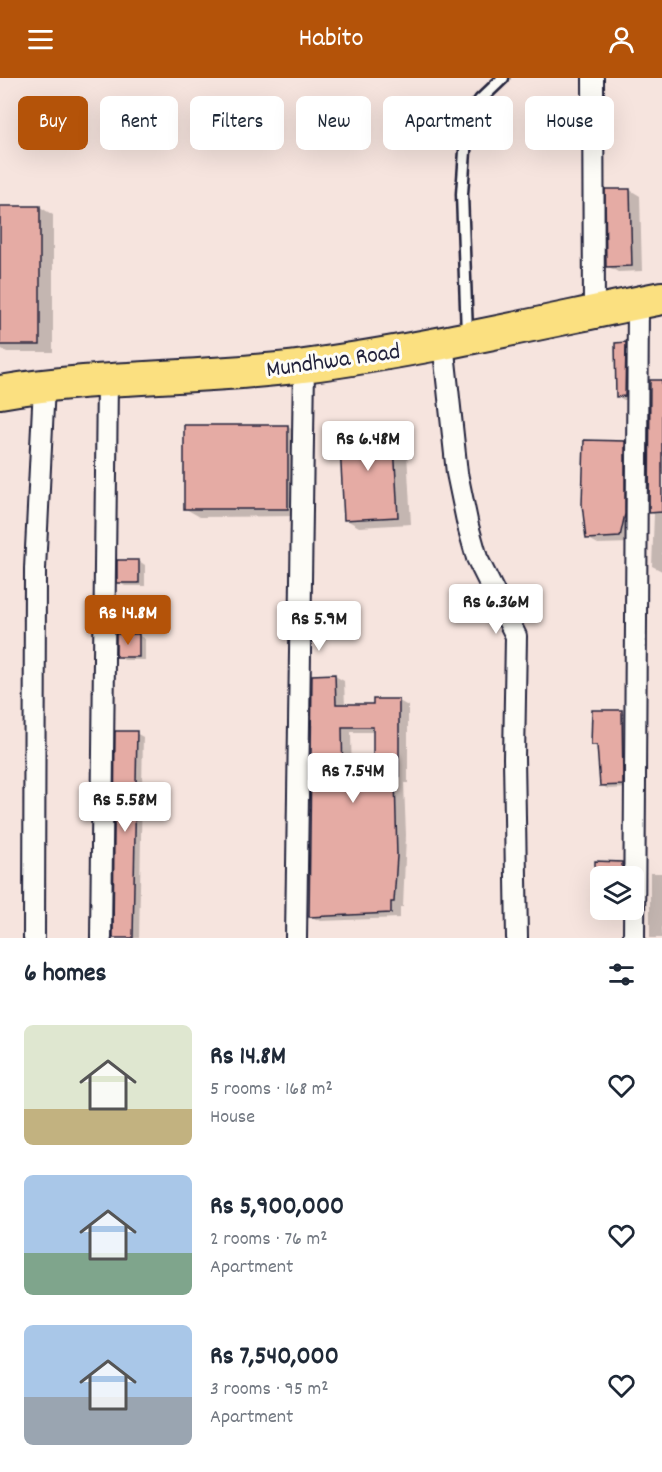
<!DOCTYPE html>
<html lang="en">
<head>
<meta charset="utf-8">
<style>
	:root { --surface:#fff; --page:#f6f6f7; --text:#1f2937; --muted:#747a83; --accent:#b45309 }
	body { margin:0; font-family:Dekko,sans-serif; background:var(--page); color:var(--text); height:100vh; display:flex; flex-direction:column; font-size:22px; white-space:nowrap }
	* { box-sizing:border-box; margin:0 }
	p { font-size:20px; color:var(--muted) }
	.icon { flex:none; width:33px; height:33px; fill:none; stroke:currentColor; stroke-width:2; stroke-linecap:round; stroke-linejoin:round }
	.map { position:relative; height:860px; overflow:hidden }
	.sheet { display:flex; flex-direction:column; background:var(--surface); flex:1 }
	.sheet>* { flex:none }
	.banner { position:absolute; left:18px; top:18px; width:627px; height:54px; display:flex; gap:12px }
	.tools { position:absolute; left:590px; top:788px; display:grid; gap:12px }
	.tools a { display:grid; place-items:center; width:54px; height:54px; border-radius:9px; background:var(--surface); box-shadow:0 6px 24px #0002; font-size:30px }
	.price { position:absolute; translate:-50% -51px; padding:0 14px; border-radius:6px; background:#fff; color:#222; font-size:20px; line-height:39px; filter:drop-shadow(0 2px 3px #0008) }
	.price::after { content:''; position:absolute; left:50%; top:36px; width:18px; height:14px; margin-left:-9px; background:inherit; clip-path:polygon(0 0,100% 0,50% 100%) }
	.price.selected { background:var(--accent); color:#fff }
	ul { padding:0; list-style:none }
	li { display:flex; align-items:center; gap:18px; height:150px; padding:0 24px }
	li span { display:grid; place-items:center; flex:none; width:168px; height:120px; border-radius:9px; color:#555 }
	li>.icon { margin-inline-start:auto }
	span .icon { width:72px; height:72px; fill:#fffc; stroke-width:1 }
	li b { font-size:26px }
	h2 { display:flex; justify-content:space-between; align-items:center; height:72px; padding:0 24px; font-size:26px }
	.chip { padding:0 21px; border-radius:9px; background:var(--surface); box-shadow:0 6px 24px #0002; font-size:21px; line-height:54px }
	.chip.selected { background:var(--accent); color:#fff }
	header { display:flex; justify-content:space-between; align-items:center; height:78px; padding:0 24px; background:var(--accent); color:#fff; font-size:27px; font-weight:600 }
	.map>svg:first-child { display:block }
	.shadow { fill:#0003; fill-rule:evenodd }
	.building { fill:#e5aba4; stroke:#22223b; stroke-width:1.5; fill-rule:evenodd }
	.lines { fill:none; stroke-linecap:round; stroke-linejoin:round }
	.service-casing { stroke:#22223b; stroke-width:15 }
	.minor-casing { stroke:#22223b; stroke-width:24 }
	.primary-casing { stroke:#22223b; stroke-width:36 }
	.service { stroke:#fdfcf7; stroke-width:10 }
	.minor { stroke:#fdfcf7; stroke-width:20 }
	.primary { stroke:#fbe080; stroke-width:32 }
	.labels { text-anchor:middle; stroke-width:6; stroke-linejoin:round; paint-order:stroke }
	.street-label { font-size:24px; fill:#22223b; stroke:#fdfcf7 }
</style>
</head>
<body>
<header><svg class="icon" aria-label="menu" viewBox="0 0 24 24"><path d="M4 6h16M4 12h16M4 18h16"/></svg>Habito<svg class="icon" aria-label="person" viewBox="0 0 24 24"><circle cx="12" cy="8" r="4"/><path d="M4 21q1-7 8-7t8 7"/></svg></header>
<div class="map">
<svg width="662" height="860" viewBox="0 0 662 860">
	<rect width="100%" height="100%" fill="#f6e4de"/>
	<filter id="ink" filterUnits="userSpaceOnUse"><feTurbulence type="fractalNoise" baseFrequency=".0167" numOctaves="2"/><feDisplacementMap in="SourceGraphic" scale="12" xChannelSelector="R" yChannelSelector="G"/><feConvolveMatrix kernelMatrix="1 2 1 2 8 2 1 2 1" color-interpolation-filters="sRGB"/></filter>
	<g filter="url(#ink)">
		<g class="shadow">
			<polygon points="630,112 640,118 642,193 618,194 607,188"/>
			<polygon points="0,129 40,129 53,137 53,274 7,274 0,270"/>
			<polygon points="625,266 632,270 632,322 624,322 617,318"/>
			<polygon points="662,303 662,493 652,488 654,436 650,434"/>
			<polygon points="288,348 302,356 302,438 200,439 186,431 186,349"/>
			<polygon points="392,349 406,357 411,446 359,449 345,441"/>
			<polygon points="625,365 635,371 630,465 598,466 587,460"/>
			<polygon points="139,483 145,487 145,508 125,508 118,504"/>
			<polygon points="138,557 145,561 145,582 124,582 118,578"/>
			<path d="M 335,598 L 344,603 L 345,628 L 375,628 L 399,623 L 408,628 L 408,705 L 404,705 L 406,757 L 403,829 L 400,829 L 400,840 L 320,843 L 310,838 ZM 351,654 L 375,654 L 375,704 L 352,704 Z"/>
			<polygon points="621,634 628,638 629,710 608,711 601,707 599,670 593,667"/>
			<polygon points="136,655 143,659 139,860 115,860"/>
			<polygon points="597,785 622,785 629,789 629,798 600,798 600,803 597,801"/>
			<rect x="650" y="795" width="12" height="65"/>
		</g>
		<g class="building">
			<polygon points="605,111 630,111 632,188 606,189"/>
			<rect x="0" y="128" width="40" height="139"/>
			<polygon points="626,264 625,318 616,319 615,265"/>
			<polygon points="650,302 662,302 662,434 649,435"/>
			<rect x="184" y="347" width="104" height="84"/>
			<polygon points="393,347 398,439 344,442 339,350"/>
			<polygon points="584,362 625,363 625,436 620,459 586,461 582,426"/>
			<rect x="117" y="482" width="22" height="23"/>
			<rect x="116" y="556" width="23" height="23"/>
			<path d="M 335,596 L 336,626 L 373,626 L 373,621 L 399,621 L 399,700 L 395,700 L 397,778 L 394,824 L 391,824 L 391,835 L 309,839 L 312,597 ZM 342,649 L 373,649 L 373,703 L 343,703 Z"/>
			<polygon points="592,632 622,632 623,707 600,708 597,667 591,667"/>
			<polygon points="115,653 137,653 133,860 113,860"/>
			<polygon points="595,783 622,784 622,798 595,798"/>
		</g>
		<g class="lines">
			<defs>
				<polyline id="service" points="467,256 462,116 466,59 469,39 480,22 503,0"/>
				<g id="minor">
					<polyline points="593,0 594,233"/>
					<polyline points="443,264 457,395 468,448 477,480 516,558 514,680 517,860"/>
					<polyline points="34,860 35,491 44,308"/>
					<polyline points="101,860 107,302"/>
					<polyline points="296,860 304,288"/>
					<polyline points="634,860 638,225"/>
				</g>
				<path id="primary" d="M 0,314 C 100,297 203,301 304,288 C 424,272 543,244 662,220"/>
			</defs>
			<use href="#service" class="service-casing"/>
			<use href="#minor" class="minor-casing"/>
			<use href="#primary" class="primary-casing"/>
			<use href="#service" class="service"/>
			<use href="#minor" class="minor"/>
			<use href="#primary" class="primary"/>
		</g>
	</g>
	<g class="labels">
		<g class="street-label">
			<text transform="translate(333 281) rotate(-8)" y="8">Mundhwa Road</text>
		</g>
	</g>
</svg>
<div class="tools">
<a><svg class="icon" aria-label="layers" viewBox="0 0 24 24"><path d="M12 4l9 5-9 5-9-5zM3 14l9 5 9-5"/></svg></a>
</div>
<b class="price" style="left:368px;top:394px">Rs 6.48M</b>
<b class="price" style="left:496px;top:557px">Rs 6.36M</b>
<b class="price selected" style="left:128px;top:568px">Rs 14.8M</b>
<b class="price" style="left:319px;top:574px">Rs 5.9M</b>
<b class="price" style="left:353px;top:726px">Rs 7.54M</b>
<b class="price" style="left:125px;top:755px">Rs 5.58M</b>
<div class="banner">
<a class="chip selected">Buy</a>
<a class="chip">Rent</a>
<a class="chip">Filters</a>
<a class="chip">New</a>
<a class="chip">Apartment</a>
<a class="chip">House</a>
</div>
</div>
<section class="sheet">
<h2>6 homes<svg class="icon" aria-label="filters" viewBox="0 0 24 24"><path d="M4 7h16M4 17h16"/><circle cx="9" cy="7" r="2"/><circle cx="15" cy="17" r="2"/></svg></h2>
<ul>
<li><span style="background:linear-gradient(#dfe7d0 70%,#c2b280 0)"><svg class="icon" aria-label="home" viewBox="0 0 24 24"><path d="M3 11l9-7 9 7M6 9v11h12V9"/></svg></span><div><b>Rs 14.8M</b><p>5 rooms · 168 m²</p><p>House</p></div><svg class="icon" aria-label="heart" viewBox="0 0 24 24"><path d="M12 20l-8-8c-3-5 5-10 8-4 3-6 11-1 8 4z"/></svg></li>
<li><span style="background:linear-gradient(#a9c7e8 65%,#7fa58c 0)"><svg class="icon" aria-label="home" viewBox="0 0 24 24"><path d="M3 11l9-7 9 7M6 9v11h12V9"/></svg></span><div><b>Rs 5,900,000</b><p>2 rooms · 76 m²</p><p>Apartment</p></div><svg class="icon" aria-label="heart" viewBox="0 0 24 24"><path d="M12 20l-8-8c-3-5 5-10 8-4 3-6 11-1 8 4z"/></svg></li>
<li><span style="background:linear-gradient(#a9c7e8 60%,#9aa5b1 0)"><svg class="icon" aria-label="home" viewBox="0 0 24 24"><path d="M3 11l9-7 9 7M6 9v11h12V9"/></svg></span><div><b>Rs 7,540,000</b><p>3 rooms · 95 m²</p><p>Apartment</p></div><svg class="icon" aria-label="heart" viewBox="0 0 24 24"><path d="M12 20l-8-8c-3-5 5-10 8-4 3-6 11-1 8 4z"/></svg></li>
</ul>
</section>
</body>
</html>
